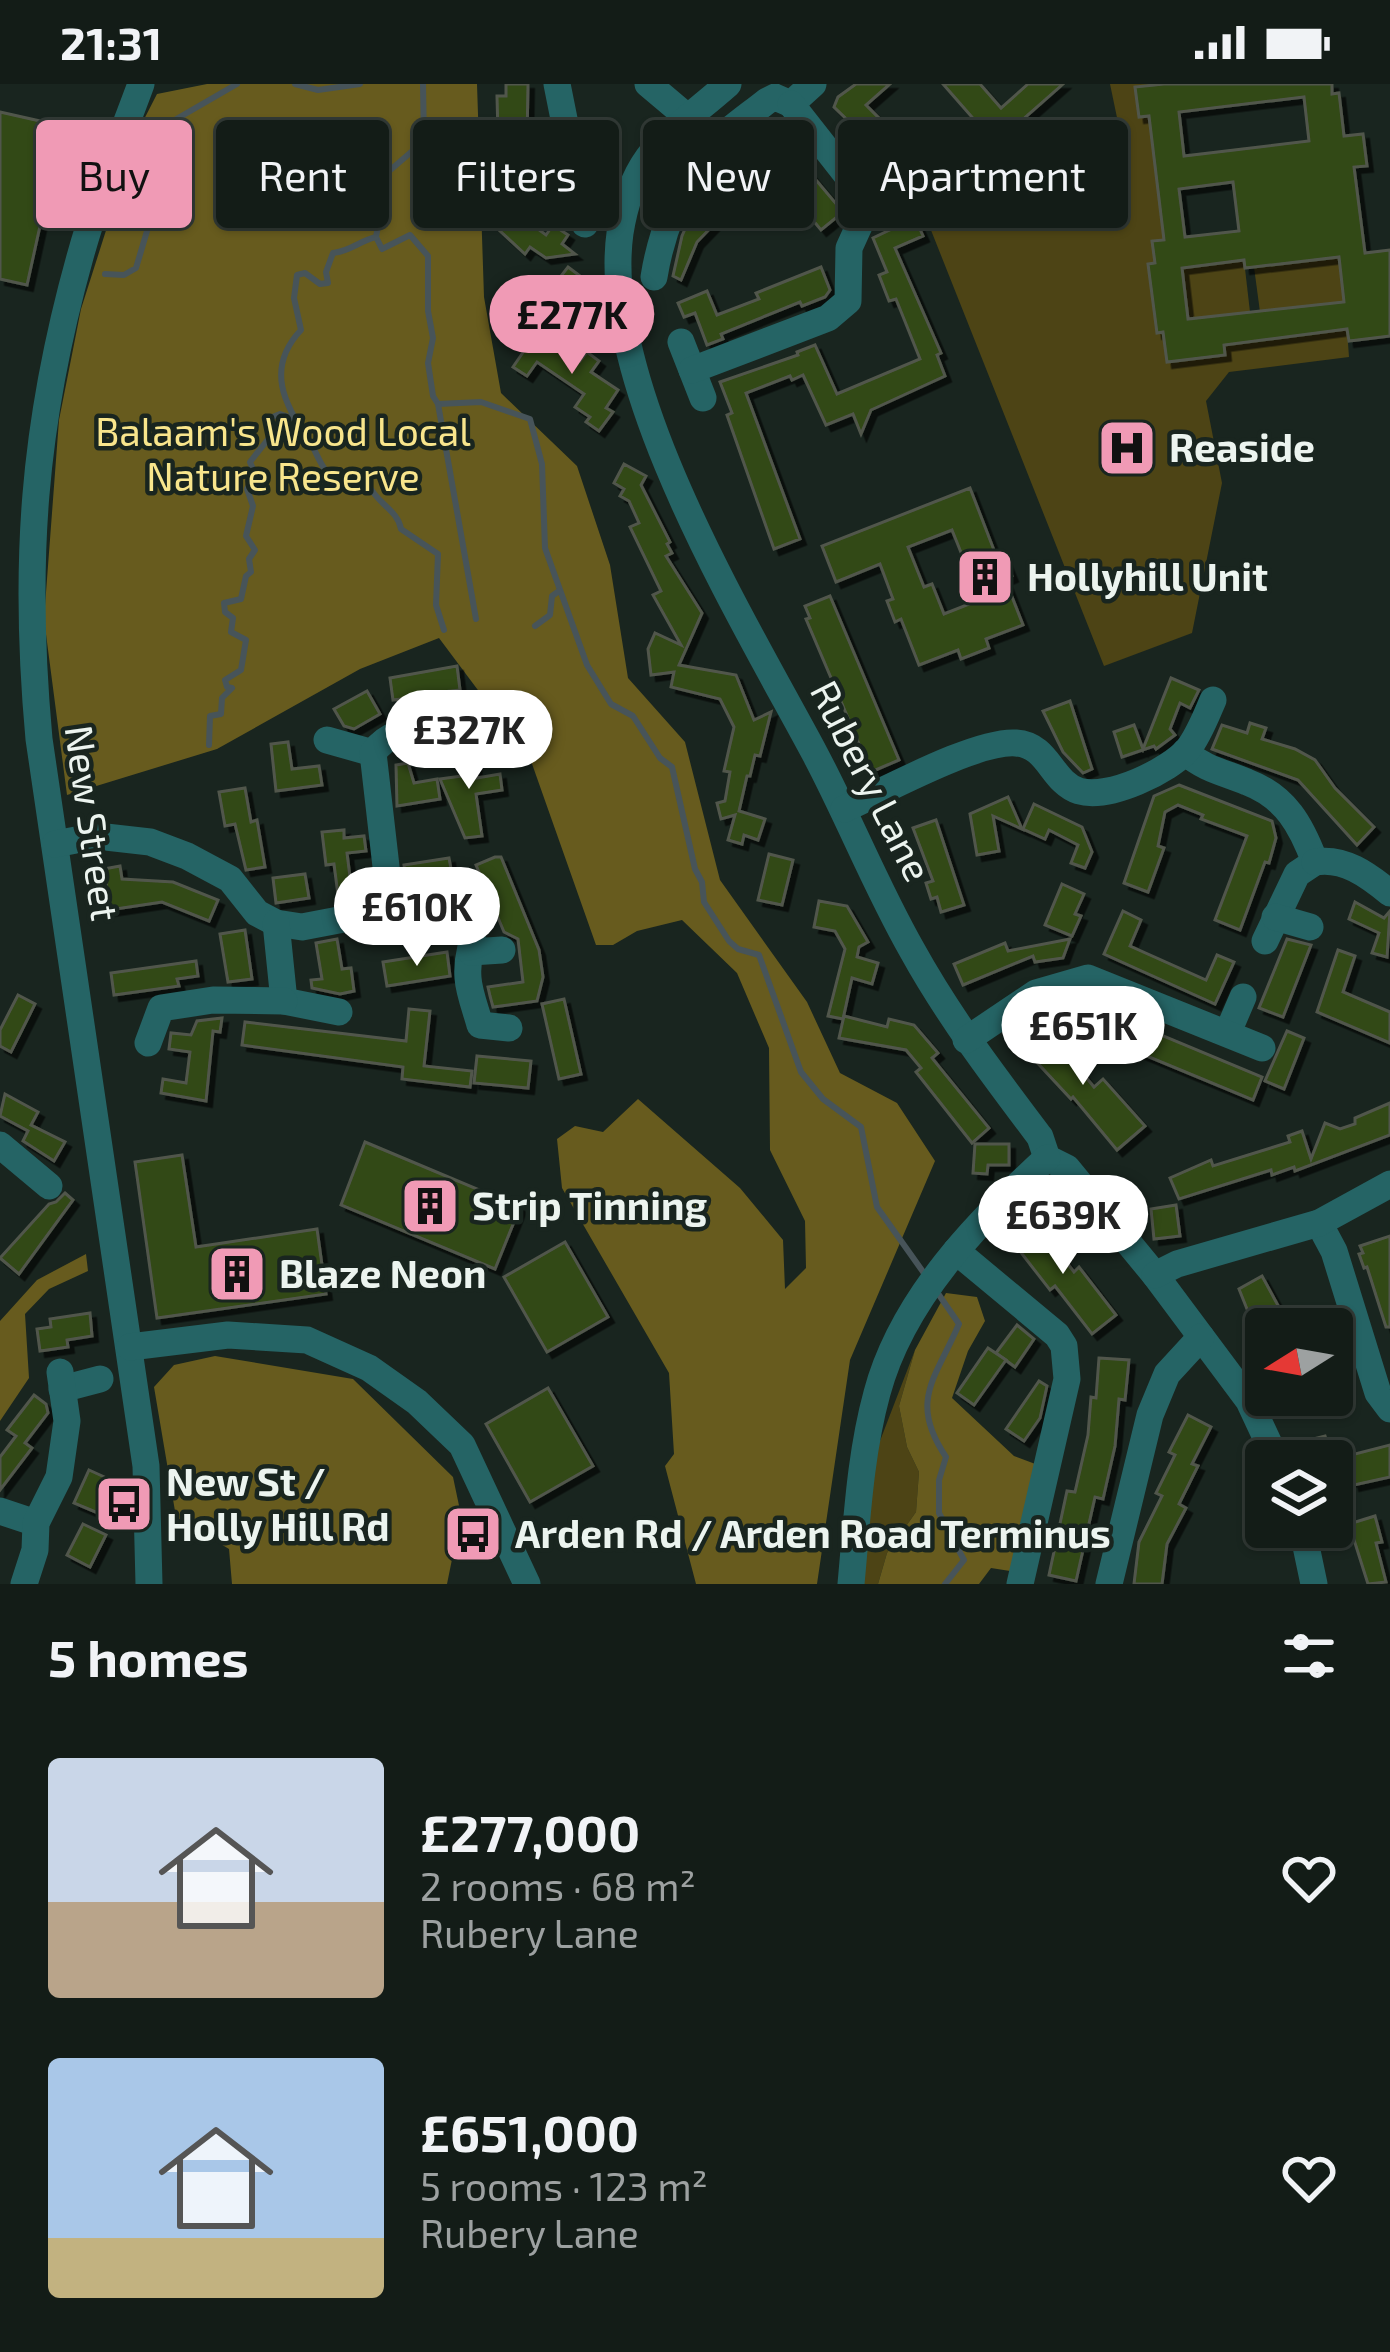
<!DOCTYPE html>
<html lang="en">
<head>
<meta charset="utf-8">
<style>
	:root { --surface:#131c17; --page:#1c2520; --text:#f1f3f6; --muted:#9da1a1; --line:#323a36; --accent:#f09ab5 }
	body { margin:0; font-family:"Exo 2",sans-serif; background:var(--page); color:var(--text); height:100vh; display:flex; flex-direction:column; font-size:45px; white-space:nowrap }
	* { box-sizing:border-box; margin:0 }
	p { font-size:39px; color:var(--muted) }
	.icon { flex:none; width:66px; height:66px; fill:none; stroke:currentColor; stroke-width:2; stroke-linecap:round; stroke-linejoin:round }
	.map { position:relative; height:1500px; overflow:hidden }
	.details { display:flex; flex-direction:column; background:var(--surface); flex:1 }
	.details>* { flex:none }
	.hud { position:absolute; left:36px; top:36px; width:1320px; height:108px; display:flex; gap:24px }
	.needle { width:78px; rotate:259deg }
	.controls { position:absolute; left:1245px; top:1224px; display:grid; gap:24px }
	.controls a { display:grid; place-items:center; width:108px; height:108px; border-radius:12px; background:var(--surface); box-shadow:0 3px 9px #0004,0 0 0 3px var(--line); font-size:60px }
	.price { position:absolute; translate:-50% -102px; padding:0 27px; border-radius:42px; background:#fff; color:#222; font-size:39px; line-height:78px; filter:drop-shadow(0 3px 6px #0008) }
	.price::after { content:''; position:absolute; left:50%; top:72px; width:36px; height:27px; margin-left:-18px; background:inherit; clip-path:polygon(0 0,100% 0,50% 100%) }
	.price.active { background:var(--accent); color:#111 }
	ul { padding:0; list-style:none }
	li { display:flex; align-items:center; gap:36px; height:300px; padding:0 48px }
	li span { display:grid; place-items:center; flex:none; width:336px; height:240px; border-radius:12px; color:#555 }
	li>.icon { margin-inline-start:auto }
	span .icon { width:144px; height:144px; fill:#fffc; stroke-width:1 }
	li b { font-size:51px }
	h2 { display:flex; justify-content:space-between; align-items:center; height:144px; padding:0 48px; font-size:51px }
	.tag { padding:0 42px; border-radius:12px; background:var(--surface); box-shadow:0 3px 9px #0004,0 0 0 3px var(--line); font-size:42px; line-height:108px }
	.tag.active { background:var(--accent); color:#111 }
	.status { display:flex; justify-content:space-between; align-items:center; height:84px; padding:0 60px; background:var(--surface); direction:ltr }
	.status svg { height:33px; fill:currentColor }
	.map>svg:first-child { display:block }
	.green { fill:#4d4415 }
	.forest { fill:#675b1e }
	.lines { fill:none; stroke-linecap:round; stroke-linejoin:round }
	.stream { stroke:#475459; stroke-width:6 }
	.building { fill:#314815; stroke:#51574c; stroke-width:3; fill-rule:evenodd; filter:url(#shadow) }
	.minor { stroke:#256465; stroke-width:27 }
	.labels { text-anchor:middle; stroke-width:9; stroke-linejoin:round; paint-order:stroke }
	.park-label { font-size:39px; fill:#f8e58c; stroke:#19251f }
	.poi-label { font-size:39px; font-weight:bold; fill:#ecf4ef; stroke:#19251f; text-anchor:start }
	.street-label { font-size:39px; fill:#ecf4ef; stroke:#19251f }
</style>
</head>
<body>
<div class="status"><b>21:31</b><svg viewBox="0 0 49 12"><path d="M0 12V9h3v3zM5 12V6h3v6zM10 12V3h3v9zM15 12V0h3v12zM26 1h20v11H26zM47 4h2v5h-2z"/></svg></div>
<div class="map">
<svg width="1390" height="1500" viewBox="0 0 1390 1500">
	<defs>
		<filter id="shadow"><feDropShadow dx="5.5" dy="5.5" stdDeviation="0" flood-color="#0009"/></filter>
	</defs>
	<rect width="100%" height="100%" fill="#19251f"/>
	<g class="green">
		<polygon points="1110,0 1164,0 1135,4 1139,33 1149,32 1164,156 1152,157 1155,179 1148,181 1157,248 1224,271 1224,261 1347,245 1349,273 1229,288 1206,317 1222,399 1192,549 1104,582 923,126 1120,48"/>
		<polygon points="1339,173 1344,218 1260,228 1254,183"/>
		<polygon points="1244,176 1250,228 1188,235 1182,184"/>
		<polygon points="915,1266 899,1322 907,1363 919,1388 916,1428 887,1469 878,1500 863,1500 873,1375"/>
	</g>
	<g class="forest">
		<polygon points="207,0 477,0 484,213 501,309 577,382 610,481 628,594 685,658 720,796 807,918 840,989 897,1019 935,1077 850,1276 817,1500 696,1500 665,1382 674,1370 669,1289 562,1104 557,1055 575,1042 603,1048 638,1015 740,1104 783,1156 785,1205 806,1184 805,1137 770,1066 769,964 737,889 682,836 637,847 613,861 596,861 531,677 439,554 360,585 217,665 67,711 44,535 59,336 81,225 137,49 157,10"/>
		<polygon points="86,1170 88,1187 49,1205 25,1230 29,1294 0,1337 0,1237 37,1196"/>
		<polygon points="946,1209 977,1213 985,1237 968,1267 952,1314 1014,1372 1038,1381 1010,1487 991,1484 979,1500 878,1500 887,1469 916,1428 919,1388 907,1363 899,1322 915,1266"/>
		<polygon points="215,1272 353,1295 453,1393 461,1431 447,1500 232,1500 229,1465 176,1433 154,1303 174,1281"/>
	</g>
	<g class="lines">
		<g class="stream">
			<polyline points="295,0 318,6 360,0"/>
			<polyline points="423,0 424,57 388,88 376,153 382,165 410,151 428,172 428,227 433,254 428,279 433,312 438,320 481,318 530,335 542,380 545,464 587,581 611,620 633,632 660,674 672,683 695,785 702,798 704,818 729,857 738,865 759,871 801,988 823,1015 861,1043 877,1123 926,1192"/>
			<path d="M 376,153 C 359,157 351,167 333,169 L 326,188 L 328,199 L 320,200 L 305,189 L 297,191 L 294,214 L 301,246 C 265,284 284,321 310,358 C 315,366 319,377 324,384 C 332,395 345,394 352,407 L 369,401 C 376,419 398,426 401,445 L 438,470 L 436,521 L 444,546"/>
			<polyline points="105,190 124,191 136,184 150,137 170,137 167,113 175,95 172,85 156,80 148,72 151,65 169,63 173,37 237,0"/>
			<polyline points="438,320 476,535"/>
			<polyline points="535,542 550,531 552,512 559,507"/>
			<polyline points="209,661 210,632 221,630 222,614 232,604 227,603 225,596 241,586 246,556 231,548 233,534 225,528 224,519 241,515 246,492 251,488 249,475 255,466 246,452 253,422 247,405 255,390 250,378 273,349 270,334 280,330 292,334"/>
			<path d="M 937,1208 L 959,1240 C 936,1294 908,1317 946,1373 L 939,1396 L 939,1429 L 964,1476 L 945,1500"/>
		</g>
	</g>
	<g class="building">
		<polygon points="506,0 528,0 527,55 545,55 543,108 536,102 518,127 494,127 494,114 510,92 524,103 522,57 504,58 503,51 498,51 497,12 506,12"/>
		<polygon points="856,0 890,0 866,21 935,90 916,107 866,62 856,51 860,48 834,23 838,13"/>
		<polygon points="943,0 980,0 1001,24 1028,0 1063,0 1020,38 1034,55 1022,64 1012,53 999,64"/>
		<path d="M 1164,0 L 1332,0 L 1332,10 L 1339,9 L 1344,52 L 1363,50 L 1367,82 L 1354,83 L 1365,169 L 1390,166 L 1390,252 L 1349,257 L 1347,245 L 1224,261 L 1225,271 L 1167,278 L 1163,248 L 1157,249 L 1148,180 L 1155,179 L 1152,157 L 1164,156 L 1149,32 L 1139,33 L 1135,3 ZM 1304,13 L 1309,57 L 1184,72 L 1179,28 ZM 1233,98 L 1239,147 L 1185,153 L 1179,105 ZM 1339,173 L 1344,218 L 1188,235 L 1182,184 L 1244,176 L 1245,184 Z"/>
		<polygon points="0,28 62,42 27,201 0,195"/>
		<polygon points="773,45 843,128 821,146 812,135 815,132 790,101 795,97 777,73 768,82 766,79 725,121 721,133 697,158 681,196 673,192 682,152 701,109"/>
		<polygon points="513,127 546,151 553,141 568,151 562,160 575,170 546,174 530,163 525,170 499,146"/>
		<polygon points="915,134 923,152 895,164 941,269 937,271 945,292 871,326 861,350 853,330 826,341 803,291 792,296 790,292 746,309 800,455 774,465 727,331 732,329 720,298 798,271 797,268 815,261 837,310 920,275 896,215 889,217 879,191 887,188 873,154"/>
		<polygon points="568,183 584,195 565,226 557,220 530,256 505,237 515,224 521,229 530,218 537,223"/>
		<polygon points="821,183 830,206 825,213 802,222 800,218 721,250 723,255 707,261 695,229 684,233 678,219 707,207 717,231 759,215 756,209"/>
		<polygon points="537,248 580,277 587,268 599,277 591,288 618,306 606,324 613,328 599,347 586,338 590,333 575,323 584,310 537,278 527,292 513,283"/>
		<polygon points="624,380 646,392 641,401 670,458 667,460 672,469 666,472 702,529 679,581 736,591 754,636 771,628 760,672 755,671 750,692 747,692 739,727 765,735 758,756 744,751 742,760 728,756 735,731 721,735 717,719 725,717 730,688 724,687 734,643 720,615 671,603 674,588 651,591 648,565 655,549 681,561 653,511 661,507 630,443 639,439 629,417 620,412 624,405 614,399"/>
		<path d="M 970,404 L 997,474 L 1004,472 L 1012,492 L 1005,495 L 1023,541 L 986,555 L 989,564 L 961,575 L 958,566 L 919,581 L 901,535 L 895,538 L 887,517 L 893,515 L 880,480 L 836,498 L 822,462 ZM 952,446 L 968,486 L 960,489 L 972,519 L 944,530 L 932,500 L 924,503 L 908,463 Z"/>
		<polygon points="830,512 899,676 871,688 806,535 810,534 805,522"/>
		<polygon points="457,582 460,606 433,609 435,625 420,627 418,613 393,616 390,594"/>
		<polygon points="1171,594 1199,606 1190,624 1180,619 1170,645 1175,651 1156,665 1154,662 1122,673 1114,648 1134,641 1143,665"/>
		<polygon points="367,607 380,630 354,645 344,642 334,625"/>
		<polygon points="1070,617 1092,685 1083,689 1063,668 1043,627"/>
		<polygon points="1250,639 1266,644 1262,655 1295,665 1315,676 1335,704 1374,743 1357,761 1298,696 1212,665 1222,641 1247,649"/>
		<polygon points="288,658 292,685 319,682 322,701 276,707 271,660"/>
		<polygon points="472,658 477,694 500,690 502,706 476,710 482,752 465,754 440,695 462,692 457,660"/>
		<polygon points="408,679 414,699 437,695 440,715 397,722 396,681"/>
		<polygon points="1179,701 1272,737 1276,754 1269,779 1265,778 1240,846 1215,836 1247,752 1201,735 1203,731 1178,721 1165,728 1158,762 1164,764 1148,808 1124,799 1154,712"/>
		<polygon points="245,704 251,738 257,736 265,783 246,786 235,740 225,742 219,708"/>
		<polygon points="1008,713 1022,745 993,732 999,767 977,771 970,730"/>
		<polygon points="1034,720 1082,743 1092,768 1085,784 1071,779 1078,761 1049,746 1045,755 1023,745"/>
		<polygon points="936,736 964,821 941,828 937,813 931,815 926,799 933,797 913,744"/>
		<polygon points="344,746 344,754 364,752 366,767 347,769 352,809 338,811 334,780 326,781 322,748"/>
		<polygon points="769,770 793,776 782,821 758,816"/>
		<polygon points="495,773 501,773 539,866 543,893 537,917 493,923 490,912 488,903 523,898 518,855 504,848 476,781"/>
		<polygon points="449,774 453,796 407,802 404,781"/>
		<polygon points="120,782 122,795 173,798 218,816 209,837 162,818 102,827 99,807 107,806 104,785"/>
		<polygon points="305,790 309,814 276,819 273,794"/>
		<polygon points="1062,800 1084,810 1075,830 1081,832 1072,852 1045,841"/>
		<polygon points="819,817 847,822 868,858 859,863 857,873 878,879 872,900 852,894 843,935 828,932 845,865 835,847 814,843"/>
		<polygon points="1355,818 1384,834 1390,827 1387,873 1372,869 1379,849 1349,835"/>
		<polygon points="1123,827 1141,836 1130,862 1206,896 1217,871 1234,878 1215,920 1104,870"/>
		<polygon points="245,846 252,895 228,898 220,850"/>
		<polygon points="337,855 342,885 351,884 354,907 340,910 312,904 311,896 322,895 316,859"/>
		<polygon points="1070,855 1063,874 1035,878 1033,872 963,901 954,880 1005,859 1008,867"/>
		<polygon points="1287,855 1311,861 1283,933 1259,924"/>
		<polygon points="1338,866 1355,872 1343,908 1390,928 1390,959 1317,928"/>
		<polygon points="447,868 450,892 387,902 383,878"/>
		<polygon points="196,877 198,892 177,895 179,902 114,911 111,889"/>
		<polygon points="18,911 35,920 11,968 0,962 0,946"/>
		<polygon points="564,915 581,990 559,995 542,920"/>
		<polygon points="1077,916 1262,993 1253,1016 1067,939"/>
		<polygon points="409,925 430,927 424,982 472,987 470,1003 402,995 403,983 242,961 245,938 406,957"/>
		<polygon points="844,932 887,943 889,935 914,941 938,969 932,974 989,1044 972,1059 916,988 921,984 906,966 839,954"/>
		<polygon points="222,934 220,948 213,947 206,1017 161,1009 163,995 186,999 190,968 169,965 171,949 191,951 197,937"/>
		<polygon points="1040,938 1094,1003 1103,995 1145,1042 1117,1066 1073,1013 1071,1015 1018,958"/>
		<polygon points="1287,947 1304,954 1284,1005 1265,997"/>
		<polygon points="477,972 531,977 528,1004 474,999"/>
		<polygon points="5,1010 38,1028 31,1041 65,1058 54,1077 23,1057 28,1047 0,1032"/>
		<polygon points="1390,1019 1390,1051 1295,1087 1294,1083 1272,1091 1271,1086 1179,1115 1170,1094 1211,1076 1213,1082 1290,1058 1288,1052 1302,1047 1311,1075 1325,1039 1340,1045 1355,1040 1355,1034"/>
		<polygon points="365,1058 520,1123 495,1185 341,1121"/>
		<polygon points="975,1060 1009,1060 1009,1081 988,1081 987,1090 973,1089"/>
		<polygon points="182,1071 196,1163 317,1145 326,1210 157,1234 135,1078"/>
		<polygon points="65,1109 73,1116 19,1190 0,1174 49,1120 56,1118"/>
		<polygon points="1176,1121 1180,1152 1154,1155 1151,1125"/>
		<polygon points="1033,1135 1074,1188 1079,1183 1116,1231 1092,1250 1055,1202 1050,1206 1009,1153"/>
		<polygon points="1390,1152 1390,1243 1386,1243 1367,1183 1364,1184 1359,1170 1363,1169 1360,1162"/>
		<polygon points="565,1158 608,1233 547,1268 504,1193"/>
		<polygon points="1262,1192 1288,1240 1282,1245 1255,1245 1239,1205"/>
		<polygon points="90,1229 92,1252 67,1256 68,1263 40,1267 37,1245 51,1243 50,1235"/>
		<polygon points="1017,1241 1034,1255 1015,1283 996,1269"/>
		<polygon points="988,1264 1006,1276 974,1321 957,1309"/>
		<polygon points="1099,1274 1129,1276 1125,1316 1119,1315 1115,1362 1103,1415 1095,1413 1076,1497 1049,1491 1067,1407 1075,1408 1088,1351 1091,1313 1096,1314"/>
		<polygon points="1039,1297 1047,1302 1040,1334 1024,1357 1006,1345"/>
		<polygon points="548,1304 593,1382 530,1418 486,1340"/>
		<polygon points="34,1311 46,1320 48,1329 25,1359 32,1364 0,1406 0,1373 16,1352 7,1346"/>
		<polygon points="1188,1331 1211,1343 1192,1380 1198,1382 1179,1420 1186,1424 1167,1460 1162,1500 1134,1500 1139,1458 1162,1412 1156,1409 1175,1371 1169,1368"/>
		<polygon points="1325,1352 1332,1376 1390,1361 1390,1393 1354,1401 1353,1396 1335,1401 1332,1377 1315,1377 1309,1356"/>
		<polygon points="89,1386 113,1397 98,1429 74,1419"/>
		<polygon points="1375,1432 1382,1458 1376,1459 1386,1498 1368,1500 1349,1440"/>
		<polygon points="83,1440 106,1451 90,1483 67,1471"/>
	</g>
	<g class="lines">
		<g class="minor">
			<path d="M 141,0 C 120,57 96,115 80,173 C 33,341 23,481 39,655 L 146,1382 L 149,1500"/>
			<polyline points="557,0 585,140"/>
			<polyline points="648,0 686,32"/>
			<path d="M 728,0 C 670,51 633,66 620,149 C 599,301 744,537 815,670 C 849,734 876,803 912,866 C 949,933 994,992 1040,1053 L 1047,1074 L 1067,1084 L 1155,1191 L 1249,1317 L 1277,1377"/>
			<path d="M 654,193 C 661,149 679,103 707,68 C 723,49 747,33 767,17 L 775,13 L 791,20 L 813,0"/>
			<polyline points="681,258 703,314"/>
			<polyline points="692,286 828,234 848,217 849,164 864,131 864,113 791,20"/>
			<polyline points="327,656 373,669"/>
			<path d="M 1185,668 C 1206,686 1223,688 1247,698 C 1286,713 1301,741 1315,778 L 1297,790 L 1265,857"/>
			<path d="M 844,725 C 883,708 976,656 1016,659 C 1049,661 1051,698 1079,707 C 1109,716 1169,687 1188,665 C 1199,651 1206,632 1213,616"/>
			<path d="M 55,760 L 97,752 L 150,758 L 187,772 L 230,795 L 257,829 L 276,839 L 302,843 L 391,826 L 458,820 C 485,860 465,856 468,894 C 469,909 476,926 480,941 L 509,944"/>
			<path d="M 1315,778 C 1344,773 1368,791 1390,809"/>
			<path d="M 391,826 L 373,669 C 390,644 419,646 447,642"/>
			<polyline points="1275,833 1310,843"/>
			<polyline points="276,839 284,917 339,928"/>
			<polyline points="471,868 502,866"/>
			<polyline points="1228,948 1243,913"/>
			<polyline points="966,956 1036,909 1088,894 1262,964"/>
			<polyline points="148,959 161,924 213,916 284,917"/>
			<polyline points="0,1061 49,1102"/>
			<polyline points="1319,1139 1334,1167 1378,1309 1390,1325"/>
			<polyline points="956,1167 1057,1251 1064,1262 1067,1295 1020,1500"/>
			<polyline points="1155,1191 1177,1180 1319,1139 1390,1100"/>
			<polyline points="130,1263 228,1251 307,1256 369,1284 417,1318 462,1361 527,1500"/>
			<polyline points="62,1305 100,1295"/>
			<polyline points="0,1427 36,1439"/>
			<polyline points="1302,1443 1314,1500"/>
			<polyline points="24,1500 35,1466 36,1439 59,1393 67,1337 60,1288"/>
			<path d="M 851,1500 C 857,1436 860,1371 877,1309 C 902,1215 978,1137 1047,1074"/>
			<polyline points="1109,1500 1150,1331 1167,1290 1201,1253"/>
		</g>
	</g>
	<defs>
		<symbol id="hospital-square" viewBox="-11 -11 22 22"><rect x="-9" y="-9" width="18" height="18" rx="4" fill="#f09ab5" stroke="#19251f"/><path d="M-5-5h3v3.5h4V-5h3V5h-3V1.5h-4V5h-3Z" fill="#111"/></symbol>
		<symbol id="building-square" viewBox="-11 -11 22 22"><rect x="-9" y="-9" width="18" height="18" rx="4" fill="#f09ab5" stroke="#19251f"/><path d="M-4-6H4V6H1V3H-1V6H-4ZM-2.5-4.3h1.7v1.8h-1.7ZM.8-4.3h1.7v1.8H.8ZM-2.5-1h1.7V.8h-1.7ZM.8-1h1.7V.8H.8Z" fill="#111"/></symbol>
		<symbol id="bus-square" viewBox="-11 -11 22 22"><rect x="-9" y="-9" width="18" height="18" rx="4" fill="#f09ab5" stroke="#19251f"/><path d="M-5-6H5V4H4V6H2V4H-2V6H-4V4H-5ZM-3.5-4V0h7V-4ZM-3.5 1.2v1.5H-2V1.2ZM2 1.2v1.5H3.5V1.2Z" fill="#111"/></symbol>
	</defs>
	<g fill-rule="evenodd">
		<use href="#hospital-square" x="1094" y="331" width="66" height="66"/>
		<use href="#building-square" x="952" y="460" width="66" height="66"/>
		<use href="#building-square" x="397" y="1089" width="66" height="66"/>
		<use href="#building-square" x="204" y="1157" width="66" height="66"/>
		<use href="#bus-square" x="91" y="1387" width="66" height="66"/>
		<use href="#bus-square" x="440" y="1417" width="66" height="66"/>
	</g>
	<g class="labels">
		<g class="park-label">
			<text x="283" y="362">Balaam's Wood Local<tspan x="283" dy="45">Nature Reserve</tspan></text>
		</g>
		<g class="poi-label">
			<text x="1169" y="378">Reaside</text>
			<text x="1027" y="507">Hollyhill Unit</text>
			<text x="472" y="1136">Strip Tinning</text>
			<text x="279" y="1204">Blaze Neon</text>
			<text x="166" y="1412">New St /<tspan x="166" dy="45">Holly Hill Rd</tspan></text>
			<text x="515" y="1464">Arden Rd / Arden Road Terminus</text>
		</g>
		<g class="street-label">
			<text transform="translate(871 697) rotate(63)" y="14">Rubery Lane</text>
			<text transform="translate(92 739) rotate(82)" y="14">New Street</text>
		</g>
	</g>
</svg>
<div class="controls">
<a><svg class="needle" viewBox="-14 -14 28 28"><path d="M0-13l5 13h-10z" fill="#e53935"/><path d="M0 13l5-13h-10z" fill="#9da1a1"/></svg></a>
<a><svg class="icon" aria-label="layers" viewBox="0 0 24 24"><path d="M12 4l9 5-9 5-9-5zM3 14l9 5 9-5"/></svg></a>
</div>
<b class="price active" style="left:572px;top:293px">£277K</b>
<b class="price" style="left:469px;top:708px">£327K</b>
<b class="price" style="left:417px;top:885px">£610K</b>
<b class="price" style="left:1083px;top:1004px">£651K</b>
<b class="price" style="left:1063px;top:1193px">£639K</b>
<div class="hud">
<a class="tag active">Buy</a>
<a class="tag">Rent</a>
<a class="tag">Filters</a>
<a class="tag">New</a>
<a class="tag">Apartment</a>
</div>
</div>
<section class="details">
<h2>5 homes<svg class="icon" aria-label="filters" viewBox="0 0 24 24"><path d="M4 7h16M4 17h16"/><circle cx="9" cy="7" r="2"/><circle cx="15" cy="17" r="2"/></svg></h2>
<ul>
<li><span style="background:linear-gradient(#c9d6e8 60%,#b9a48a 0)"><svg class="icon" aria-label="home" viewBox="0 0 24 24"><path d="M3 11l9-7 9 7M6 9v11h12V9"/></svg></span><div><b>£277,000</b><p>2 rooms · 68 m²</p><p>Rubery Lane</p></div><svg class="icon" aria-label="heart" viewBox="0 0 24 24"><path d="M12 20l-8-8c-3-5 5-10 8-4 3-6 11-1 8 4z"/></svg></li>
<li><span style="background:linear-gradient(#a9c7e8 75%,#c2b280 0)"><svg class="icon" aria-label="home" viewBox="0 0 24 24"><path d="M3 11l9-7 9 7M6 9v11h12V9"/></svg></span><div><b>£651,000</b><p>5 rooms · 123 m²</p><p>Rubery Lane</p></div><svg class="icon" aria-label="heart" viewBox="0 0 24 24"><path d="M12 20l-8-8c-3-5 5-10 8-4 3-6 11-1 8 4z"/></svg></li>
</ul>
</section>
</body>
</html>
